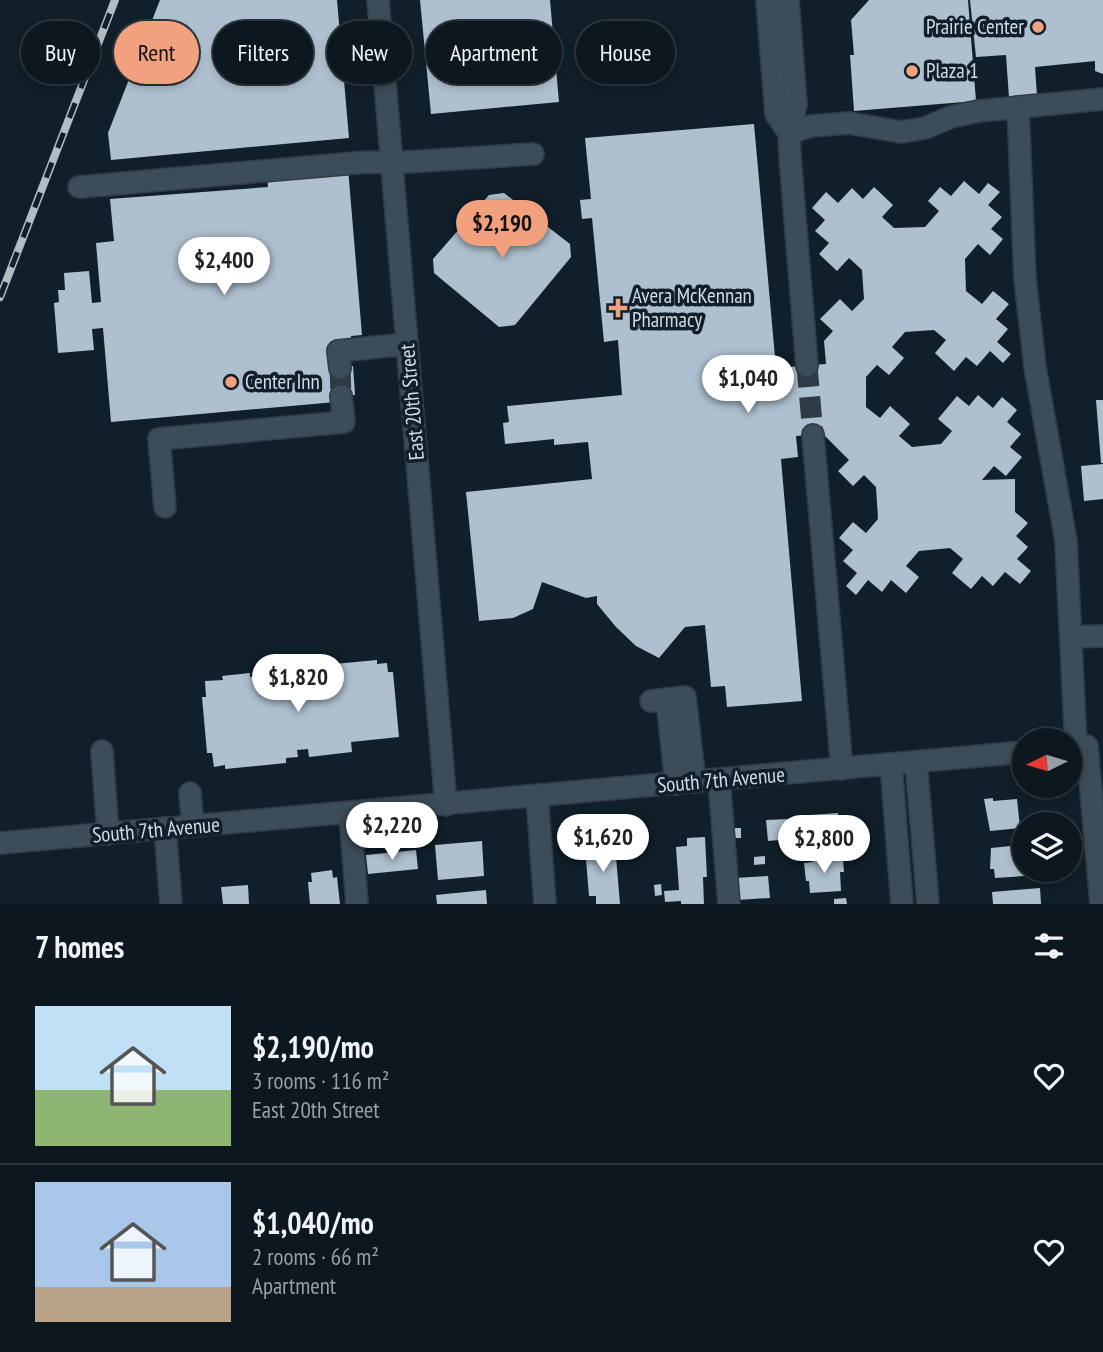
<!DOCTYPE html>
<html lang="en">
<head>
<meta charset="utf-8">
<style>
	:root { --surface:#0c171f; --page:#1a242c; --text:#f1f3f6; --muted:#9a9fa4; --line:#2c363d; --accent:#f1a17e }
	body { margin:0; font-family:"PT Sans Narrow",sans-serif; background:var(--page); color:var(--text); height:100vh; display:flex; flex-direction:column; font-size:26px; white-space:nowrap }
	* { box-sizing:border-box; margin:0 }
	p { font-size:23px; color:var(--muted) }
	.icon { flex:none; width:38px; height:38px; fill:none; stroke:currentColor; stroke-width:2; stroke-linecap:round; stroke-linejoin:round }
	.map { position:relative; height:904px; overflow:hidden }
	.side { display:flex; flex-direction:column; background:var(--surface); flex:1 }
	.side>* { flex:none }
	.banner { position:absolute; left:21px; top:21px; width:700px; height:63px; display:flex; gap:14px }
	.needle { width:46px; rotate:265deg }
	.tools { position:absolute; left:1012px; top:728px; display:grid; gap:14px }
	.tools a { display:grid; place-items:center; width:70px; height:70px; border-radius:50%; background:var(--surface); box-shadow:0 4px 10px #0003,0 0 0 2px var(--line); font-size:35px }
	.price { position:absolute; translate:-50% -60px; padding:0 16px; border-radius:24px; background:#fff; color:#222; font-size:23px; line-height:46px; filter:drop-shadow(0 2px 4px #0008) }
	.price::after { content:''; position:absolute; left:50%; top:42px; width:21px; height:16px; margin-left:-10px; background:inherit; clip-path:polygon(0 0,100% 0,50% 100%) }
	.price.on { background:var(--accent); color:#111 }
	ul { padding:0; list-style:none }
	li { display:flex; align-items:center; gap:21px; height:175px; padding:0 35px }
	li+li { border-top:2px solid var(--line) }
	li span { display:grid; place-items:center; flex:none; width:196px; height:140px; border-radius:0px; color:#555 }
	li>.icon { margin-inline-start:auto }
	span .icon { width:84px; height:84px; fill:#fffc; stroke-width:1 }
	li b { font-size:30px }
	h2 { display:flex; justify-content:space-between; align-items:center; height:84px; padding:0 35px; font-size:30px }
	.tag { padding:0 24px; border-radius:32px; background:var(--surface); box-shadow:0 4px 10px #0003,0 0 0 2px var(--line); font-size:24px; line-height:63px }
	.tag.on { background:var(--accent); color:#111 }
	.map>svg:first-child { display:block }
	.building { fill:#aec0cf }
	.lines { fill:none; stroke-linecap:round; stroke-linejoin:round }
	.minor-tunnel { stroke:#2d3b45; stroke-width:21; stroke-dasharray:21 10; stroke-linecap:butt }
	.minor-casing { stroke:#323b44; stroke-width:24 }
	.minor { stroke:#3c4c58; stroke-width:21 }
	.rail-casing { stroke:#b2bcc5; stroke-width:8 }
	.rail { stroke:#101f29; stroke-width:5; stroke-dasharray:16; stroke-linecap:butt }
	.poi-dot { fill:#f1a17e; stroke:#101f29; stroke-width:2.5 }
	.labels { text-anchor:middle; stroke-width:7; stroke-linejoin:round; paint-order:stroke }
	.poi-label { font-size:21px; fill:#d2dbe3; stroke:#101f29; text-anchor:start }
	.street-label { font-size:21px; fill:#d2dbe3; stroke:#101f29 }
</style>
</head>
<body>
<div class="map">
<svg width="1103" height="904" viewBox="0 0 1103 904">
	<rect width="100%" height="100%" fill="#101f29"/>
	<g class="building">
		<polygon points="160,0 337,0 349,138 111,160 108,133"/>
		<polygon points="420,0 550,0 559,102 431,114"/>
		<polygon points="869,0 968,0 976,101 854,111 850,55 854,55 851,20"/>
		<polygon points="970,0 1103,0 1103,74 1095,71 1095,61 1035,67 1037,96 1009,98 1006,55 976,57"/>
		<polygon points="754,124 776,368 826,364 824,341 833,331 820,319 840,299 852,311 864,299 862,270 849,258 837,271 819,254 829,243 815,231 825,220 812,208 826,192 838,203 852,188 863,199 874,187 893,205 882,217 894,228 925,227 939,211 928,201 940,187 951,196 964,181 979,194 988,183 1000,192 988,205 1002,217 991,229 1003,239 990,255 978,244 965,259 966,291 982,304 993,291 1009,304 996,319 1008,329 997,342 1011,354 1003,363 990,351 977,366 966,357 954,371 935,353 946,340 934,330 905,332 892,347 904,358 889,375 877,365 866,377 866,407 880,418 890,406 910,424 899,436 912,447 941,444 952,431 938,419 957,396 969,406 978,395 993,408 1002,397 1017,410 1007,422 1021,434 1010,447 1022,457 1006,476 994,466 982,480 1015,479 1015,512 1028,523 1016,536 1028,547 1017,559 1031,571 1020,584 1005,572 993,586 982,576 971,589 952,573 963,559 950,548 919,551 906,566 919,577 906,593 891,580 882,592 868,580 856,595 846,586 857,573 843,561 853,550 839,538 853,522 866,533 878,519 876,487 864,475 853,486 838,471 849,460 823,434 796,436 798,457 781,459 802,701 727,707 725,686 711,687 705,625 685,627 659,658 636,646 616,627 597,604 597,596 586,598 542,582 533,609 513,618 479,621 466,492 592,479 588,442 554,445 554,439 505,444 503,423 509,422 507,406 622,395 618,340 604,342 592,218 582,219 580,200 591,199 585,138"/>
		<polygon points="347,156 362,335 351,336 352,345 331,368 353,366 355,395 336,396 336,402 111,422 103,328 92,329 94,350 58,353 54,303 59,302 58,290 65,290 64,273 89,271 92,303 101,302 96,243 114,241 110,199 268,187 266,162"/>
		<polygon points="504,193 570,244 571,257 515,325 499,327 434,273 433,259 489,195"/>
		<polygon points="1096,400 1103,400 1103,463 1101,463"/>
		<polygon points="1103,464 1103,499 1084,501 1081,466"/>
		<polygon points="377,660 377,664 387,663 388,672 393,672 399,737 351,742 352,752 309,757 308,749 297,750 298,757 286,758 286,763 225,769 225,765 214,767 212,753 207,753 202,697 206,697 205,681 223,680 222,676 250,673 250,677 262,676 263,685 274,684 273,675 290,674 290,679 302,678 301,672 313,671 313,666"/>
		<polygon points="993,798 993,801 1017,799 1020,828 990,831 984,799"/>
		<polygon points="838,813 840,846 797,849 795,816"/>
		<polygon points="788,819 790,839 768,841 766,820"/>
		<polygon points="733,828 741,828 741,838 734,838"/>
		<polygon points="705,837 707,877 703,877 704,904 681,904 681,901 665,902 664,891 679,890 676,847 687,846 687,838"/>
		<polygon points="482,841 484,876 438,880 435,845"/>
		<polygon points="615,845 620,904 596,904 596,896 589,896 585,847"/>
		<polygon points="1021,845 1024,876 995,878 994,869 990,869 991,848"/>
		<polygon points="416,850 418,869 368,874 366,855"/>
		<polygon points="765,856 765,864 754,865 754,857"/>
		<polygon points="812,857 826,857 827,860 843,859 844,872 840,872 841,891 810,893 809,881 806,881 804,863 813,862"/>
		<polygon points="332,870 333,878 337,877 340,904 310,904 308,882 312,882 311,873"/>
		<polygon points="768,876 770,898 737,900 735,878"/>
		<polygon points="661,884 662,895 655,896 654,885"/>
		<polygon points="248,885 249,904 223,904 221,887"/>
		<polygon points="1040,888 1041,904 993,904 992,892"/>
		<polygon points="486,890 487,904 437,904 436,895"/>
		<polygon points="846,898 847,904 834,904 834,899"/>
	</g>
	<g class="lines">
		<g class="minor-tunnel">
			<polyline points="807,366 813,435"/>
			<polyline points="340,368 341,396"/>
		</g>
		<defs>
			<g id="minor">
				<polyline points="378,0 446,805"/>
				<polyline points="767,0 776,114 789,133"/>
				<polyline points="788,0 796,104 789,133 790,157 807,366"/>
				<polyline points="1018,107 1025,279 1035,367 1066,541 1076,747"/>
				<polyline points="789,133 811,126 849,123 901,132 925,128 951,117 979,111 1103,99"/>
				<polyline points="79,187 367,162 392,163 533,154"/>
				<polyline points="340,368 338,351 407,344"/>
				<polyline points="813,435 842,769"/>
				<polyline points="165,507 159,439 344,422 341,396"/>
				<polyline points="1072,637 1103,636"/>
				<polyline points="667,699 676,784"/>
				<polyline points="651,701 685,697 695,782"/>
				<polyline points="1087,746 1101,904"/>
				<polyline points="102,751 108,834"/>
				<polyline points="916,762 928,904"/>
				<polyline points="891,764 902,904"/>
				<polyline points="719,780 729,904"/>
				<polyline points="190,793 193,826"/>
				<polyline points="537,796 545,904"/>
				<polyline points="350,813 357,904"/>
				<polyline points="165,828 171,904"/>
				<polyline points="0,843 1024,752"/>
			</g>
		</defs>
		<use href="#minor" class="minor-casing"/>
		<use href="#minor" class="minor"/>
		<defs>
			<polyline id="rail" points="0,297 115,0"/>
		</defs>
		<use href="#rail" class="rail-casing"/>
		<use href="#rail" class="rail"/>
	</g>
	<g class="poi-dot">
		<circle cx="1038" cy="27" r="7"/>
		<circle cx="912" cy="71" r="7"/>
		<path d="M614.5 297.5h7v7h7v7h-7v7h-7v-7h-7v-7h7z"/>
		<circle cx="231" cy="382" r="7"/>
	</g>
	<g class="labels">
		<g class="poi-label">
			<text x="1024" y="34" text-anchor="end">Prairie Center</text>
			<text x="926" y="78">Plaza 1</text>
			<text x="632" y="303">Avera McKennan<tspan x="632" dy="24">Pharmacy</tspan></text>
			<text x="245" y="389">Center Inn</text>
		</g>
		<g class="street-label">
			<text transform="translate(412 402) rotate(-95)" y="7">East 20th Street</text>
			<text transform="translate(721 780) rotate(-5)" y="7">South 7th Avenue</text>
			<text transform="translate(156 830) rotate(-5)" y="7">South 7th Avenue</text>
		</g>
	</g>
</svg>
<div class="tools">
<a><svg class="needle" viewBox="-14 -14 28 28"><path d="M0-13l5 13h-10z" fill="#e53935"/><path d="M0 13l5-13h-10z" fill="#9a9fa4"/></svg></a>
<a><svg class="icon" aria-label="layers" viewBox="0 0 24 24"><path d="M12 4l9 5-9 5-9-5zM3 14l9 5 9-5"/></svg></a>
</div>
<b class="price on" style="left:502px;top:260px">$2,190</b>
<b class="price" style="left:224px;top:297px">$2,400</b>
<b class="price" style="left:748px;top:415px">$1,040</b>
<b class="price" style="left:298px;top:714px">$1,820</b>
<b class="price" style="left:392px;top:862px">$2,220</b>
<b class="price" style="left:603px;top:874px">$1,620</b>
<b class="price" style="left:824px;top:875px">$2,800</b>
<div class="banner">
<a class="tag">Buy</a>
<a class="tag on">Rent</a>
<a class="tag">Filters</a>
<a class="tag">New</a>
<a class="tag">Apartment</a>
<a class="tag">House</a>
</div>
</div>
<section class="side">
<h2>7 homes<svg class="icon" aria-label="filters" viewBox="0 0 24 24"><path d="M4 7h16M4 17h16"/><circle cx="9" cy="7" r="2"/><circle cx="15" cy="17" r="2"/></svg></h2>
<ul>
<li><span style="background:linear-gradient(#bfe0f5 60%,#8fb573 0)"><svg class="icon" aria-label="home" viewBox="0 0 24 24"><path d="M3 11l9-7 9 7M6 9v11h12V9"/></svg></span><div><b>$2,190/mo</b><p>3 rooms · 116 m²</p><p>East 20th Street</p></div><svg class="icon" aria-label="heart" viewBox="0 0 24 24"><path d="M12 20l-8-8c-3-5 5-10 8-4 3-6 11-1 8 4z"/></svg></li>
<li><span style="background:linear-gradient(#a9c7e8 75%,#b9a48a 0)"><svg class="icon" aria-label="home" viewBox="0 0 24 24"><path d="M3 11l9-7 9 7M6 9v11h12V9"/></svg></span><div><b>$1,040/mo</b><p>2 rooms · 66 m²</p><p>Apartment</p></div><svg class="icon" aria-label="heart" viewBox="0 0 24 24"><path d="M12 20l-8-8c-3-5 5-10 8-4 3-6 11-1 8 4z"/></svg></li>
</ul>
</section>
</body>
</html>
